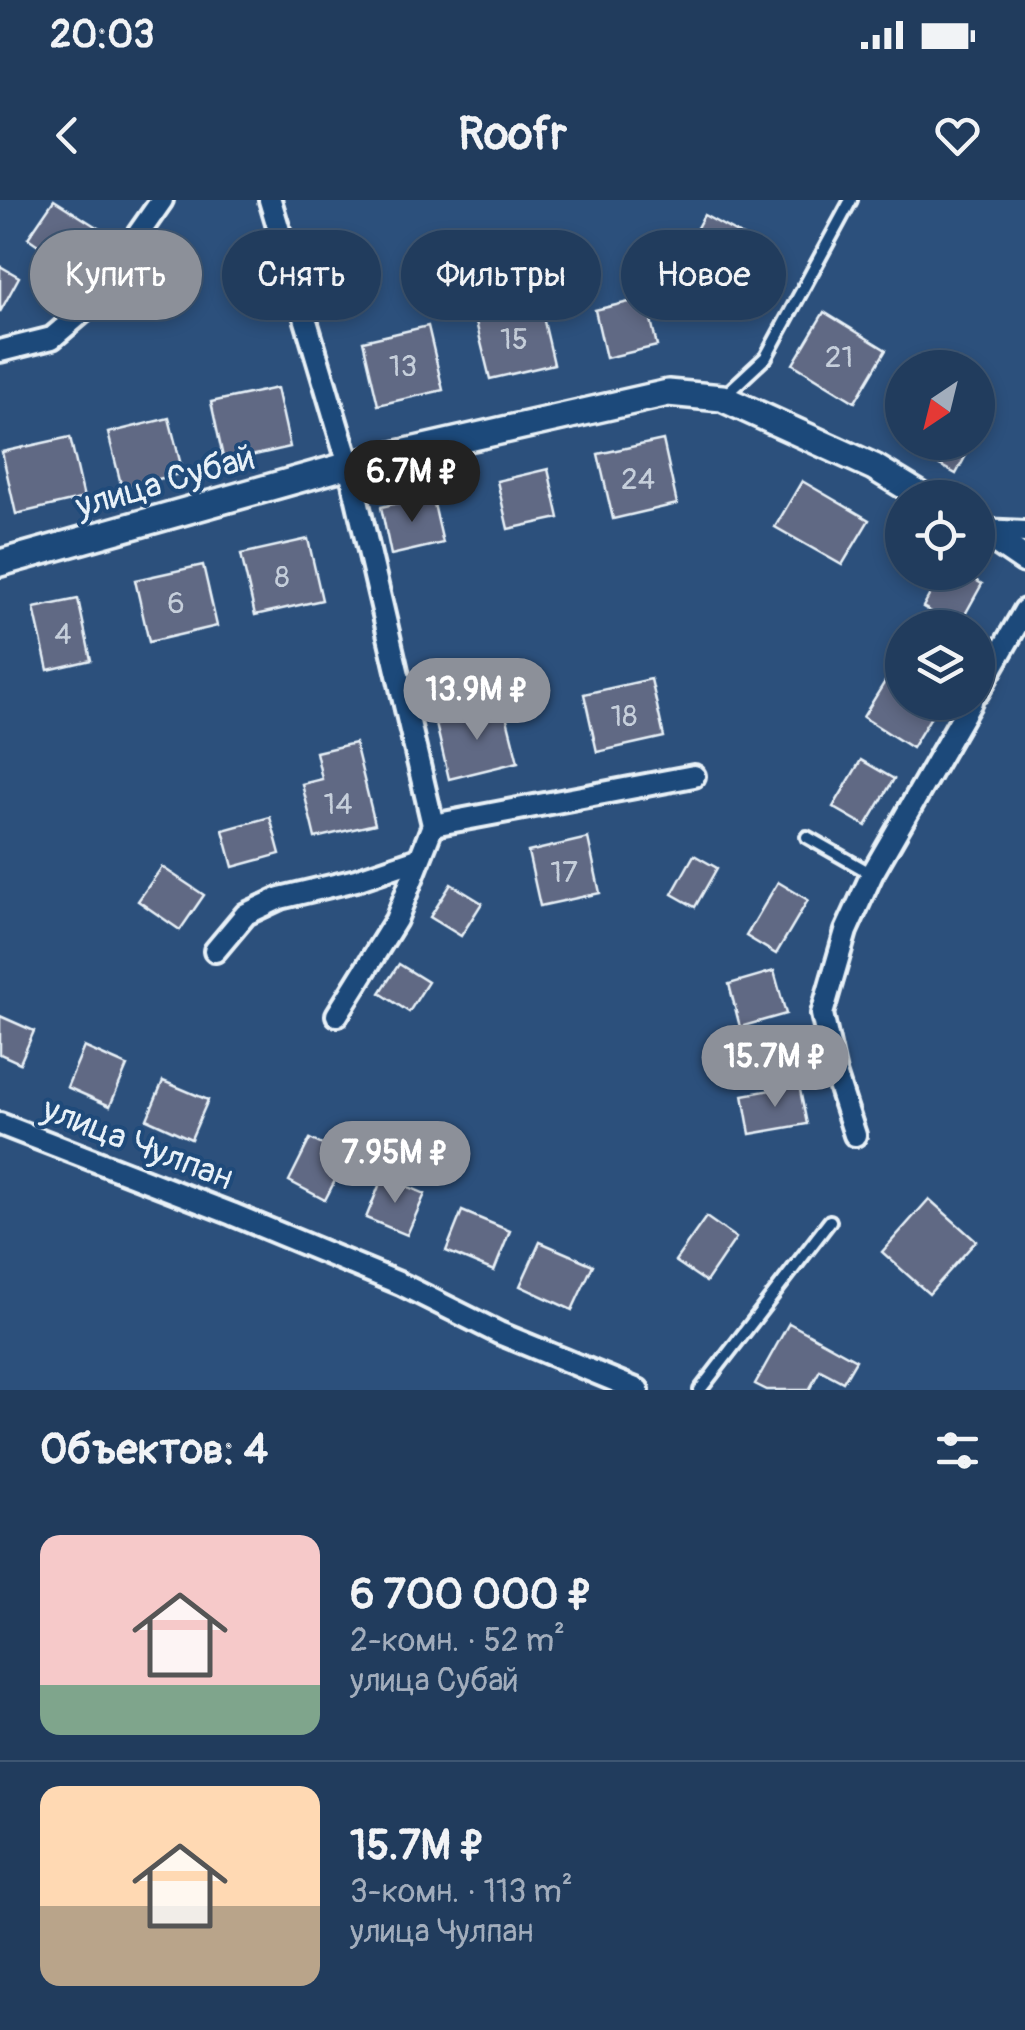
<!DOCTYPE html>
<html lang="ru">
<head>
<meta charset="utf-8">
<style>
	:root { --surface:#213c5d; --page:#294363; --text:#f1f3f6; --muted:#a2adbc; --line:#3e5672; --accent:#8c9099 }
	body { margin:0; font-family:Pangolin,sans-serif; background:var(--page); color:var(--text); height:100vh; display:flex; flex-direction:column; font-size:38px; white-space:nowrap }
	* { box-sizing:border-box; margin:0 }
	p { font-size:32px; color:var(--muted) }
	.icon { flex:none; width:55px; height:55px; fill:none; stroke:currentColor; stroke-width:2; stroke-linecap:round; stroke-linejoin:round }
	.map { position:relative; height:1190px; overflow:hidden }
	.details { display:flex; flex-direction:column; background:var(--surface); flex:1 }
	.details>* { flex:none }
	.hud { position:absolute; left:30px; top:30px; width:965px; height:90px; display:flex; gap:20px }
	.needle { width:65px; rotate:215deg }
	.tools { position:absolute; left:885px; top:150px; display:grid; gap:20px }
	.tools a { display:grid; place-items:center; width:110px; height:110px; border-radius:50%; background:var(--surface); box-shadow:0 5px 15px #0003,0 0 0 2px var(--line); font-size:50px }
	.price { position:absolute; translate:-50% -85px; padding:0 22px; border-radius:35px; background:var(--accent); color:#fff; font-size:32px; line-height:65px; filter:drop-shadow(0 2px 5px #0008) }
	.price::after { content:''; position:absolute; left:50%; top:60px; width:30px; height:22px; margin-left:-15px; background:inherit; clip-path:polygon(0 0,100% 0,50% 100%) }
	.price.active { background:#222; color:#fff }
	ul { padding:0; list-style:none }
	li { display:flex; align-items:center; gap:30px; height:250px; padding:0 40px }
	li+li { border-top:2px solid var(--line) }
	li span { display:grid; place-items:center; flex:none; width:280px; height:200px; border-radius:20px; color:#555 }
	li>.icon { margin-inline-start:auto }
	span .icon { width:120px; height:120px; fill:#fffc; stroke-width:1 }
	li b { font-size:42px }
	h2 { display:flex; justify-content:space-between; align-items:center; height:120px; padding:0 40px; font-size:42px }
	.chip { padding:0 35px; border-radius:45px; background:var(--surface); box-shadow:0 5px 15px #0003,0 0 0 2px var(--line); font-size:35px; line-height:90px }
	.chip.active { background:var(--accent); color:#fff }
	.status { display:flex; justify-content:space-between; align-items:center; height:70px; padding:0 50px; background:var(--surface); direction:ltr }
	.status svg { height:28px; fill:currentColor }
	header { display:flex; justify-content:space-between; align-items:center; height:130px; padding:0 40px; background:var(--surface); font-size:45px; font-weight:800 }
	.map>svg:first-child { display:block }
	.building { fill:#616984; stroke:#e8f1f8; stroke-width:2.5 }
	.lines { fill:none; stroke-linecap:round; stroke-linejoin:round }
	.service-casing { stroke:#e8f1f8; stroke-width:18 }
	.minor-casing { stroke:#e8f1f8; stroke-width:28 }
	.tertiary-casing { stroke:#e8f1f8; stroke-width:32 }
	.service { stroke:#1f4a7a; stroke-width:10 }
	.minor { stroke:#1f4a7a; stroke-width:20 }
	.tertiary { stroke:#1f4a7a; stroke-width:25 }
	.labels { text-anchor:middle; stroke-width:8; stroke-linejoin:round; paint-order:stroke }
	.number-label { font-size:30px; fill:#c6cfdb }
	.street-label { font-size:35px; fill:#e8f1f8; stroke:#1f4a7a }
</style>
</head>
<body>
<div class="status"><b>20:03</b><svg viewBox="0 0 49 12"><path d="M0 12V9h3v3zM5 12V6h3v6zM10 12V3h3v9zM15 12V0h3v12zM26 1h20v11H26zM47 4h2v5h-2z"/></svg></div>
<header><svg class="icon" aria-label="back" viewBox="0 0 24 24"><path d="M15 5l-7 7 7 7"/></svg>Roofr<svg class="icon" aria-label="heart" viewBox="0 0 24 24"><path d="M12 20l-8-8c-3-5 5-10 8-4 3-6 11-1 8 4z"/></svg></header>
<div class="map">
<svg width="1025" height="1190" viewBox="0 0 1025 1190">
	<rect width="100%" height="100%" fill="#2c507c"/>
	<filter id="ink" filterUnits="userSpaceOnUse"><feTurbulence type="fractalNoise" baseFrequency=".01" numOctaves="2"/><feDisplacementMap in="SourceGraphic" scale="20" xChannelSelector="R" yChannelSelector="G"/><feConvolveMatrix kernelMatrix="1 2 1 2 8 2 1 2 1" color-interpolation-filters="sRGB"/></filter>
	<g filter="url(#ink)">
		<g class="building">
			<polygon points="54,0 103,31 76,71 28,38"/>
			<polygon points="704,15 768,50 744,94 680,59"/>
			<polygon points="0,66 19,77 0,112"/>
			<polygon points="646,98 657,146 606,158 595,110"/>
			<polygon points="539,100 554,164 490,179 474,114"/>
			<polygon points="824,112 886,150 855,202 793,164"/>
			<polygon points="428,126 443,190 378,205 363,141"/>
			<polygon points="277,188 290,247 224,262 211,202"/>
			<polygon points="169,218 183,273 122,288 108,233"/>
			<polygon points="70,237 84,298 16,314 2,252"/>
			<polygon points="663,240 677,304 613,319 598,254"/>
			<polygon points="907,242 973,242 956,274 905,246"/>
			<polygon points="548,269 559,318 508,329 497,281"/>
			<polygon points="802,281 869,320 842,365 775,327"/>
			<polygon points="432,295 443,343 391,355 381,307"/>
			<polygon points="308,339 322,400 255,415 241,354"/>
			<polygon points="203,365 217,426 149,442 135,380"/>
			<polygon points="942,372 961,372 982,384 958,427 923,407"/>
			<polygon points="78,399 91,460 48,470 34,408"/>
			<polygon points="897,462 902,466 902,502 940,502 912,548 863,517"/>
			<polygon points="651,479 664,537 597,552 584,494"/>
			<polygon points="504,507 518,562 449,579 436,524"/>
			<polygon points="355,543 375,624 315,638 302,584 322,579 316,552"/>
			<polygon points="861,560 894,579 866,626 833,607"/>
			<polygon points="270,617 280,654 233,667 223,630"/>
			<polygon points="588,638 600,693 540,706 528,652"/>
			<polygon points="694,655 717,668 695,707 672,694"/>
			<polygon points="162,667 204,695 180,730 138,701"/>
			<polygon points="778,682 808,700 776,754 746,736"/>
			<polygon points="451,684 482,703 461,736 430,717"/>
			<polygon points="399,764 428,782 409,812 380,793"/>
			<polygon points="774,771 786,814 740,827 729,784"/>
			<polygon points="0,816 34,831 20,863 0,854"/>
			<polygon points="84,847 127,866 110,906 67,887"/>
			<polygon points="163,881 208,900 191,939 147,919"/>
			<polygon points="799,885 807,924 750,934 743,895"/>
			<polygon points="310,939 347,957 325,1000 289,981"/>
			<polygon points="383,976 425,994 407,1035 366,1018"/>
			<polygon points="929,999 976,1041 929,1094 882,1052"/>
			<polygon points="462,1011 510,1031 494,1071 446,1051"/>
			<polygon points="706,1017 736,1038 706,1082 675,1061"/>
			<polygon points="540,1042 593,1065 572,1110 520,1086"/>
			<polygon points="789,1123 856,1160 843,1182 820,1170 809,1190 767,1190 755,1184"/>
		</g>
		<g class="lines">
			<defs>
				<g id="service">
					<polyline points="723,197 766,157 851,0"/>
					<polyline points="807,637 872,674"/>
					<polyline points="700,1190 830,1021"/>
				</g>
				<g id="minor">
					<polyline points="270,0 349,265 433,625 396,720 337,815"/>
					<polyline points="0,151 52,138 86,109 162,0"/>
					<polyline points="981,330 1025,332"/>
					<polyline points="978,492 1025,410"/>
					<polyline points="433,625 694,576"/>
					<polyline points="215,751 246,714 280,698 356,680 418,659"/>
					<polyline points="0,924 232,1014 401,1084 499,1133 638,1190"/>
					<polyline points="855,935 835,873 822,814 846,731 872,674 971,502"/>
				</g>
				<g id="tertiary">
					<polyline points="978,328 1025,360"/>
					<polyline points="0,363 349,265 668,193 722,198 874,267 925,298"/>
				</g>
			</defs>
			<use href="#service" class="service-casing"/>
			<use href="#minor" class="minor-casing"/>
			<use href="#tertiary" class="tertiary-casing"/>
			<use href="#service" class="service"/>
			<use href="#minor" class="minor"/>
			<use href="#tertiary" class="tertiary"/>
		</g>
	</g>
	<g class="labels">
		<g class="number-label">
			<text x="514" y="149">15</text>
			<text x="839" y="167">21</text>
			<text x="403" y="176">13</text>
			<text x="638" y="289">24</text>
			<text x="282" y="387">8</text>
			<text x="176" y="413">6</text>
			<text x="63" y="444">4</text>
			<text x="624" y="526">18</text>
			<text x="338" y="614">14</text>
			<text x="564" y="682">17</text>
		</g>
		<g class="street-label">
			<text transform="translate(165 281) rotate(-16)" y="12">улица Субай</text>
			<text transform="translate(138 943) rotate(21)" y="12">улица Чулпан</text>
		</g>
	</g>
</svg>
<div class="tools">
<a><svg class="needle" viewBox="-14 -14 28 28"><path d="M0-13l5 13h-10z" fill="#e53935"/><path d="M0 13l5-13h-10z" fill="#a2adbc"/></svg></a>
<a><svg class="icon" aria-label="locate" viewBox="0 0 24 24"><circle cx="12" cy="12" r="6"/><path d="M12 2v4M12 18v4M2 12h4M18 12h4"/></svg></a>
<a><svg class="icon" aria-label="layers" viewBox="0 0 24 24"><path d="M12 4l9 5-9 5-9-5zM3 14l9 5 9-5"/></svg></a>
</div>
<b class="price active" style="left:412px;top:325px">6.7M ₽</b>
<b class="price" style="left:477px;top:543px">13.9M ₽</b>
<b class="price" style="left:775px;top:910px">15.7M ₽</b>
<b class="price" style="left:395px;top:1006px">7.95M ₽</b>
<div class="hud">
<a class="chip active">Купить</a>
<a class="chip">Снять</a>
<a class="chip">Фильтры</a>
<a class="chip">Новое</a>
</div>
</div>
<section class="details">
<h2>Объектов: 4<svg class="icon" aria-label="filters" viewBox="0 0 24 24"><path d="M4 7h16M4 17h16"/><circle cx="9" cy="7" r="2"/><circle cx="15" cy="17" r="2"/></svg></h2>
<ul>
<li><span style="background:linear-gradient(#f6c9c9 75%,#7fa58c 0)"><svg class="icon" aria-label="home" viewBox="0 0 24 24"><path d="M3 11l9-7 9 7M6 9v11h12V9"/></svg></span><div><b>6 700 000 ₽</b><p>2-комн. · 52 m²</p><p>улица Субай</p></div></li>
<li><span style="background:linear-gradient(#ffd9b3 60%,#b9a48a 0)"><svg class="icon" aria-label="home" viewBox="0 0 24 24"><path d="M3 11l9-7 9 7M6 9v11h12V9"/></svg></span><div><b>15.7M ₽</b><p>3-комн. · 113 m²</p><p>улица Чулпан</p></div></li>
</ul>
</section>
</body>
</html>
